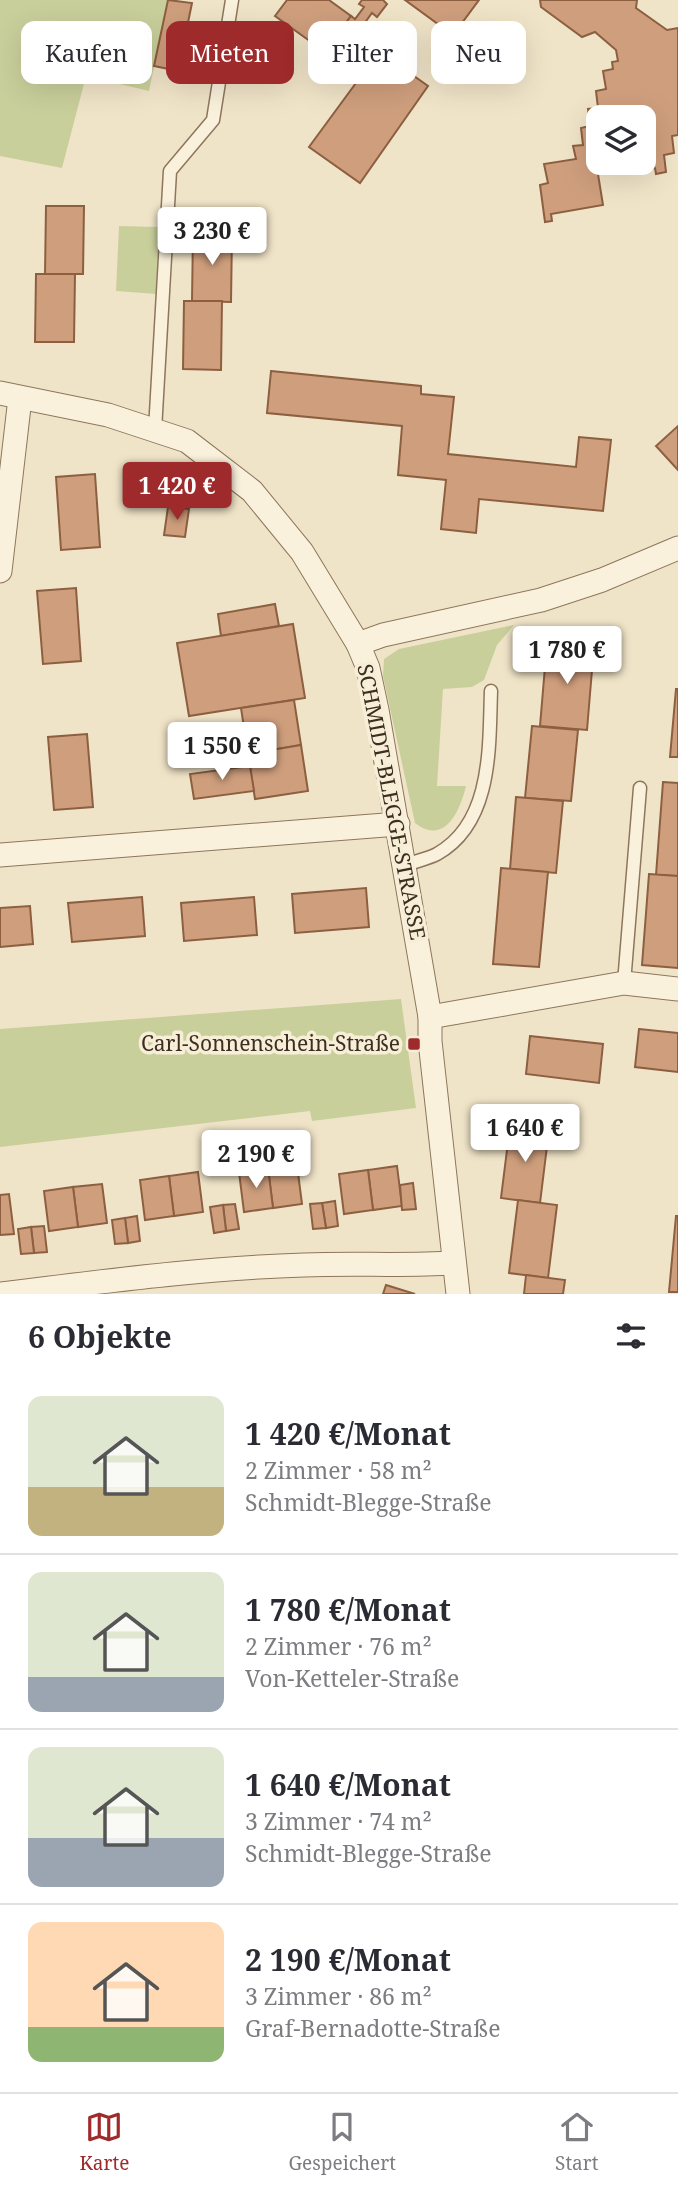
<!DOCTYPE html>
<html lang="de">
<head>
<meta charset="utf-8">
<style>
	:root { --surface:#fff; --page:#f2f2f3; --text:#2b2b33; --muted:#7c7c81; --line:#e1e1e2; --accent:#9e2a2b }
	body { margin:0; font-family:"Noto Serif",serif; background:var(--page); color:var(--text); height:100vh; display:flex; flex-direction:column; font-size:26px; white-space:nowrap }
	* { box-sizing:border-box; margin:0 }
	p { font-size:23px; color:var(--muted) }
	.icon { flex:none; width:38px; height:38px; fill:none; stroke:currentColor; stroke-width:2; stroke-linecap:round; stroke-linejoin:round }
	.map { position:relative; height:1294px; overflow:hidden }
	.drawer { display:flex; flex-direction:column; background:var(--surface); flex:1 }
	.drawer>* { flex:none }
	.guide { position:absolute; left:21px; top:21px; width:637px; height:63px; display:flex; gap:14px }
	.fabs { position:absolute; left:586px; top:105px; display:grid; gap:14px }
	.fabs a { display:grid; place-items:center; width:70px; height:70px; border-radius:14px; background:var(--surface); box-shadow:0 7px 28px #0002; font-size:35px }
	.price { position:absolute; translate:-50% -60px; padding:0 16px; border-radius:7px; background:#fff; color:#222; font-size:23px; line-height:46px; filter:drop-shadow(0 2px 4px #0008) }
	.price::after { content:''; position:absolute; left:50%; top:42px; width:21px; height:16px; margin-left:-10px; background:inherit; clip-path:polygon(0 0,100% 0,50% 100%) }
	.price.current { background:var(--accent); color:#fff }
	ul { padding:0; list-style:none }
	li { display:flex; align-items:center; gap:21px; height:175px; padding:0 28px }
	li+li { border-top:2px solid var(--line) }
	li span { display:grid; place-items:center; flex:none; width:196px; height:140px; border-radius:14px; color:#555 }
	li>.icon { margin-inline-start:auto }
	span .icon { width:84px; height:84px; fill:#fffc; stroke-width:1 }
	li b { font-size:30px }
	h2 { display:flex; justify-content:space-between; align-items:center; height:84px; padding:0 28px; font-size:30px }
	.tag { padding:0 24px; border-radius:14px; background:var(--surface); box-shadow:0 7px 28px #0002; font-size:24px; line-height:63px }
	.tag.current { background:var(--accent); color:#fff }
	.tabs { display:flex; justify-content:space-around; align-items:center; height:98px; border-top:2px solid var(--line); background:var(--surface); font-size:19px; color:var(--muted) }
	.tabs a { display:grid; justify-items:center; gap:4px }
	.tabs .current { color:var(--accent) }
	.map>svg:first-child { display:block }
	.green { fill:#c9cf9b }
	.building { fill:#cf9f7d; stroke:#8d5f41; stroke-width:2; fill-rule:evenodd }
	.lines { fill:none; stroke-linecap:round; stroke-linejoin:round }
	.lane-casing { stroke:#8d765c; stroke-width:15 }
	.street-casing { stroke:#8d765c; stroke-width:25 }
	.lane { stroke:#faf1dc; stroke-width:12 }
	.street { stroke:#faf1dc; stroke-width:23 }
	.poi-dot { fill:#9e2a2b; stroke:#f7eed8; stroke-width:2.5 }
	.labels { text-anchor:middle; stroke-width:7; stroke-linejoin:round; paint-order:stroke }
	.street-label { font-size:21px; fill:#3d2e20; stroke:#f7eed8 }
	.poi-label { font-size:21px; fill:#3d2e20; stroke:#f7eed8; text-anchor:end }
</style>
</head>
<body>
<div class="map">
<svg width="678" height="1294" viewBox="0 0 678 1294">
	<rect width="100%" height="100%" fill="#f0e4c8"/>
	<g class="green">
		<polygon points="0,0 168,0 149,91 86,76 62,168 0,156"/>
		<polygon points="119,226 159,227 156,294 116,291"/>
		<path d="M 514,625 L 497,645 L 484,680 L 472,687 L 443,689 L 437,786 L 466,786 C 460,811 445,846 415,823 L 383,676 L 384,659 L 399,649 Z"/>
		<polygon points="401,999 416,1108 312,1121 310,1111 0,1147 0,1029"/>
	</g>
	<g class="building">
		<polygon points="168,0 192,3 178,71 154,66"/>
		<polygon points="287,0 329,0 351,16 340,31 379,51 428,86 360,183 309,147 364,72 329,47 325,52 275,16"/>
		<polygon points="362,0 383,0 387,4 377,17 372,13 353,39 340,31 351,16 355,19 364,7 359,4"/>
		<polygon points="405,0 479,0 453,35"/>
		<path d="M 540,0 L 637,0 L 636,8 L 667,30 L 678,28 L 678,135 L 672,136 L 674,153 L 664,155 L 666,172 L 656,174 L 655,168 L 626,172 L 625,164 L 597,168 L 603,205 L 551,214 L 552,221 L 545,222 L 540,185 L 548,183 L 544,164 L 576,159 L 573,146 L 583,145 L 581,128 L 590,126 L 588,109 L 598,108 L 596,91 L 606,89 L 603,71 L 613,69 L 612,62 L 618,61 L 616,50 L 595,32 L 582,37 L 541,7 ZM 598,117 L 644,117 L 644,163 L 598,163 Z"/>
		<polygon points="46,206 84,206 83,274 45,274"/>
		<polygon points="193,233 232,234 231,302 192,301"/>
		<polygon points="36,274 75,274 74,342 35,342"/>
		<polygon points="184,301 222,301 221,370 183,369"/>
		<polygon points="271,371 421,386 421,394 454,397 448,454 576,467 579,437 611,440 603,511 479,499 476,533 441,529 446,480 398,475 402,426 267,413"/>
		<polygon points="678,426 678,470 656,446"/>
		<polygon points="95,474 100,547 61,550 56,477"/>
		<polygon points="168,507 189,509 185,537 164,535"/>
		<polygon points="76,588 81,661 43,664 37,591"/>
		<polygon points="275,604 279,626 221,636 218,614"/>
		<polygon points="293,624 305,698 189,716 177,643"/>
		<polygon points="547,643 594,646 587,730 540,726"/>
		<polygon points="676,689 678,689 678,757 670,757"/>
		<polygon points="294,700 301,745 248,754 241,708"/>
		<polygon points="532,726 578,730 571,801 525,798"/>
		<polygon points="87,734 93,807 54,810 48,737"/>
		<polygon points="301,745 308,791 255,799 248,754"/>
		<polygon points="250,766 254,791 194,799 190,774"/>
		<polygon points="663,782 678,783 678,876 656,875"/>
		<polygon points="516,797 563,801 556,873 510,869"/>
		<polygon points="501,868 548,872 539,967 493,964"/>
		<polygon points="649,874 678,876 678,968 642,965"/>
		<polygon points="366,888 369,927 295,933 292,894"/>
		<polygon points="142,897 145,936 72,942 68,903"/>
		<polygon points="254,897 257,935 184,941 181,903"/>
		<polygon points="30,906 33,944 0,947 0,908"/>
		<polygon points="639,1029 678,1033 678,1072 635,1067"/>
		<polygon points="530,1036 603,1044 599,1083 526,1074"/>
		<polygon points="510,1126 549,1130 540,1203 501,1198"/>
		<polygon points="297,1165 302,1204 273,1208 268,1168"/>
		<polygon points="397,1166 402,1206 373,1210 368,1170"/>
		<polygon points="268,1168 273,1208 244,1212 239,1172"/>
		<polygon points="368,1170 373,1210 344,1214 339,1174"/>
		<polygon points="198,1172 203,1212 174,1216 169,1176"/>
		<polygon points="169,1176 174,1216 145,1220 140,1180"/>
		<polygon points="413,1183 416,1209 402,1210 400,1185"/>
		<polygon points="102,1184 107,1223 78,1227 73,1187"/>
		<polygon points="73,1187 78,1227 49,1231 44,1191"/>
		<polygon points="9,1194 14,1234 0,1235 0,1195"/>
		<polygon points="518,1200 557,1205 548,1278 509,1273"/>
		<polygon points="335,1201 338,1226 326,1228 322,1203"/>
		<polygon points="322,1203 326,1228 313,1229 310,1204"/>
		<polygon points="235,1204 239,1229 226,1231 223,1205"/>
		<polygon points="223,1205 226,1231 214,1233 210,1207"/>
		<polygon points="137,1216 140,1241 128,1243 125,1218"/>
		<polygon points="676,1216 678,1216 678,1292 669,1292"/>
		<polygon points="125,1218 128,1243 115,1244 112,1220"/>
		<polygon points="44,1226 47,1252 34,1253 31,1227"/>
		<polygon points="31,1227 34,1253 21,1254 18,1229"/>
		<polygon points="526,1275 565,1280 563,1294 524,1294"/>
		<polygon points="386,1285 415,1294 383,1294"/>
	</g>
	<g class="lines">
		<defs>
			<g id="lane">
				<polyline points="155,430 170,171 213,120 232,0"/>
				<path d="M 406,865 C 416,861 427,859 437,854 C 493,823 489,746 491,691"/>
				<polyline points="624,983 640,788"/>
			</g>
			<g id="street">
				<polyline points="0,393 108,415 187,441 252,491 302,552 358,644 368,668 377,710 430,1017 430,1041 458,1294"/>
				<polyline points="0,571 20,398"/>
				<polyline points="358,644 383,635 541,600 602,580 678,548"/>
				<polyline points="0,855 398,824"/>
				<polyline points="430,1017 624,983 678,989"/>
				<path d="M 0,1294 C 101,1282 202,1268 304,1265 C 354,1263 404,1266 454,1263"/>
			</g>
		</defs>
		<use href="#lane" class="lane-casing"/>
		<use href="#street" class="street-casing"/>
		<use href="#lane" class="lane"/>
		<use href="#street" class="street"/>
	</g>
	<rect class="poi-dot" x="407" y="1037" width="14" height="14" rx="3.5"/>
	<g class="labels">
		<g class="street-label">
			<text transform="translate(391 802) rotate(79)" y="7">SCHMIDT-BLEGGE-STRASSE</text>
		</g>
		<g class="poi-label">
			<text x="400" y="1051">Carl-Sonnenschein-Straße</text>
		</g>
	</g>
</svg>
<div class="fabs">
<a><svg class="icon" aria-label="layers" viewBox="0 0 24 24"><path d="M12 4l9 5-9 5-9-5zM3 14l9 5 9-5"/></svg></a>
</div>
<b class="price" style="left:212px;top:267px">3 230 €</b>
<b class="price current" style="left:177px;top:522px">1 420 €</b>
<b class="price" style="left:567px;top:686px">1 780 €</b>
<b class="price" style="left:222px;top:782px">1 550 €</b>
<b class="price" style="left:525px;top:1164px">1 640 €</b>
<b class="price" style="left:256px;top:1190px">2 190 €</b>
<div class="guide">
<a class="tag">Kaufen</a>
<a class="tag current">Mieten</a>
<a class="tag">Filter</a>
<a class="tag">Neu</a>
</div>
</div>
<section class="drawer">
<h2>6 Objekte<svg class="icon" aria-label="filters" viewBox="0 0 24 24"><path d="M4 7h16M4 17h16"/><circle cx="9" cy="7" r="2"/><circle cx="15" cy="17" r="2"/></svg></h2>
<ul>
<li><span style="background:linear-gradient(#dfe7d0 65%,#c2b280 0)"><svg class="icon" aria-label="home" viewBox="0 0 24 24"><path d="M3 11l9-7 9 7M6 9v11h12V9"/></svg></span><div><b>1 420 €/Monat</b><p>2 Zimmer · 58 m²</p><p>Schmidt-Blegge-Straße</p></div></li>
<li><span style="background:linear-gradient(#dfe7d0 75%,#9aa5b1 0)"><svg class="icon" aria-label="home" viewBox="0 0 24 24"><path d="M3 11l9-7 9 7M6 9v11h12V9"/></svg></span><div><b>1 780 €/Monat</b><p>2 Zimmer · 76 m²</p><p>Von-Ketteler-Straße</p></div></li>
<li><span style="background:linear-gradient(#dfe7d0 65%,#9aa5b1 0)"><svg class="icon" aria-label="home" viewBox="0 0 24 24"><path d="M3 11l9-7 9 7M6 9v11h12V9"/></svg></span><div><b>1 640 €/Monat</b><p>3 Zimmer · 74 m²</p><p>Schmidt-Blegge-Straße</p></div></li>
<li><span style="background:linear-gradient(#ffd9b3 75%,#8fb573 0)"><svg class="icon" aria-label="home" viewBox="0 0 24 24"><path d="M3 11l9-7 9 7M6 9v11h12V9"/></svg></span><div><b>2 190 €/Monat</b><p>3 Zimmer · 86 m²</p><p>Graf-Bernadotte-Straße</p></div></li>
</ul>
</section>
<nav class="tabs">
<a class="current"><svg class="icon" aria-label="map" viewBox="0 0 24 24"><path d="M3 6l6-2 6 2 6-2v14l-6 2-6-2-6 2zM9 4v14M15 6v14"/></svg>Karte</a>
<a><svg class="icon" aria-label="saved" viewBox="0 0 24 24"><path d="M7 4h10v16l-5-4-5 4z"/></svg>Gespeichert</a>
<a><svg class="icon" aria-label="home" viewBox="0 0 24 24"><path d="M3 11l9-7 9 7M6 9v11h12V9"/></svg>Start</a>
</nav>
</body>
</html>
